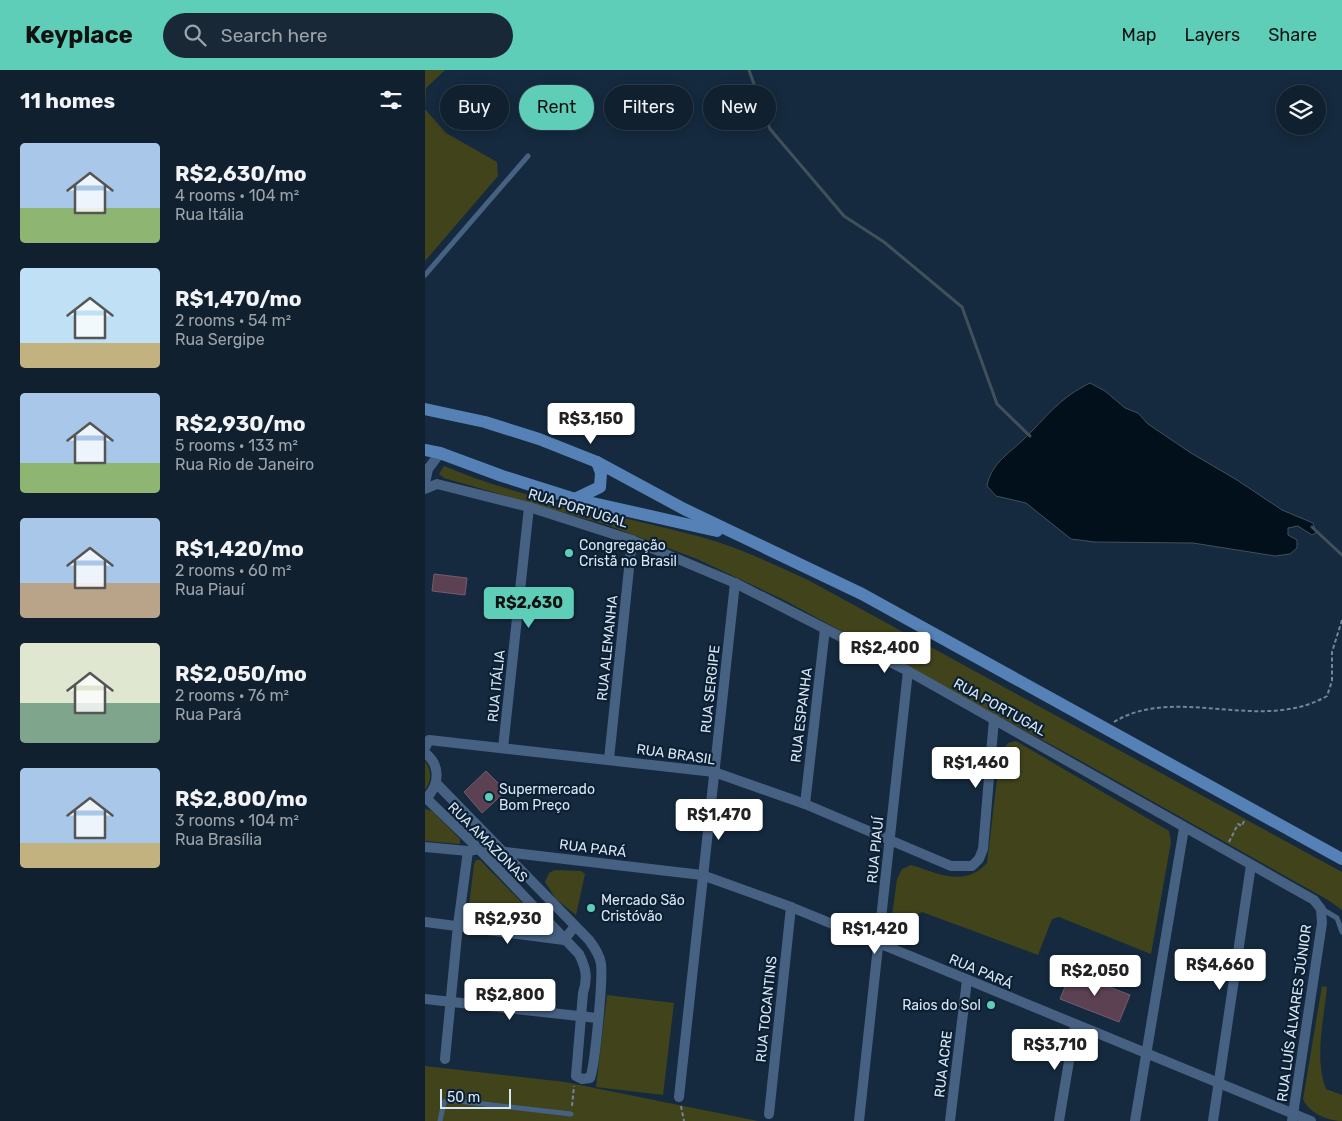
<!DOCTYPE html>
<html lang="en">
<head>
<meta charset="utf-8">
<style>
	:root { --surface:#10202f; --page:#192837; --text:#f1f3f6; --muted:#9ca3aa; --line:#303e4b; --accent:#5eceb8 }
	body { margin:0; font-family:Rubik,sans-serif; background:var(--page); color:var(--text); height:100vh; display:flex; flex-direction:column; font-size:19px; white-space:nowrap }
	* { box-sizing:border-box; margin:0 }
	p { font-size:16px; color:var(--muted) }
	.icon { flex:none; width:28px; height:28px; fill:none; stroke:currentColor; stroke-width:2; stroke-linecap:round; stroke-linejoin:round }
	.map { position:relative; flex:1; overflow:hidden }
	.drawer { display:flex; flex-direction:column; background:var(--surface); width:425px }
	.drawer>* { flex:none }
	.top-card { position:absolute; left:15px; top:15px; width:475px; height:45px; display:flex; gap:10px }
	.controls { position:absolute; left:851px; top:15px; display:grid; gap:10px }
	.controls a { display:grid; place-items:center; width:50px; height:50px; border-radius:50%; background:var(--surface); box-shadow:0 2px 12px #0003,0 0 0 1px var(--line); font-size:25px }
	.scale { position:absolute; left:15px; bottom:12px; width:71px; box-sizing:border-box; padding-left:5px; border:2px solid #d9e6f4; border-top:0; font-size:14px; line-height:18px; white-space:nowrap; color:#d9e6f4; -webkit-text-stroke:4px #0c2034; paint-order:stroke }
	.price { position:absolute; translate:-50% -42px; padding:0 11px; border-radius:5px; background:#fff; color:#222; font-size:16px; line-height:32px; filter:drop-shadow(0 1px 2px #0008) }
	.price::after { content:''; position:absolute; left:50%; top:30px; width:15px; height:11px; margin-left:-8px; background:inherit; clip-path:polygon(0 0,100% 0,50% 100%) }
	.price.current { background:var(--accent); color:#111 }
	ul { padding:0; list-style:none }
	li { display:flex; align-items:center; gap:15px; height:125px; padding:0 20px }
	li span { display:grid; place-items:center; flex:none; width:140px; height:100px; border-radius:5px; color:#555 }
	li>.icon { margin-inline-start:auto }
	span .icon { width:60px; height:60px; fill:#fffc; stroke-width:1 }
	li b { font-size:21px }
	h2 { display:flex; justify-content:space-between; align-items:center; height:60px; padding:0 20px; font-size:21px }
	.tag { padding:0 18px; border-radius:22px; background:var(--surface); box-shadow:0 2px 12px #0003,0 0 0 1px var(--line); font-size:18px; line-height:45px }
	.tag.current { background:var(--accent); color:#111 }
	header { display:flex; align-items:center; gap:30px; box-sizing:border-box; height:70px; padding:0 25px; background:var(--accent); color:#111 }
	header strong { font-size:24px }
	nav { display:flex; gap:28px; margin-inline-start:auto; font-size:18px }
	.search { width:350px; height:45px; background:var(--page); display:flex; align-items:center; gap:12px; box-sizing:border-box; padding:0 18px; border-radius:28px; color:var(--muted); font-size:19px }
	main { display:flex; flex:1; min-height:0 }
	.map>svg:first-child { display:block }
	.green { fill:#41431b }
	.water { fill:#01101a; stroke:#42505b }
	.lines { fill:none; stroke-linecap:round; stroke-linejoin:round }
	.stream { stroke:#42505b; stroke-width:3 }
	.building { fill:#5c4153; stroke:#775a6d }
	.path { stroke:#748597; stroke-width:2; stroke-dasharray:4 2.5; stroke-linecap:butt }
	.service { stroke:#476183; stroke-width:5 }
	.minor { stroke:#476183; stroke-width:10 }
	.secondary { stroke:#5681b7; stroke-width:12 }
	.poi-dot { fill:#5eceb8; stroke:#0c2034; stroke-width:2 }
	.labels { text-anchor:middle; stroke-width:4.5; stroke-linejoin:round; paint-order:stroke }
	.street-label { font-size:14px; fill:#d9e6f4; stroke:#0c2034 }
	.poi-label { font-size:14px; fill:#d9e6f4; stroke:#0c2034; text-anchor:start }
</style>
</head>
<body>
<header>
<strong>Keyplace</strong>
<div class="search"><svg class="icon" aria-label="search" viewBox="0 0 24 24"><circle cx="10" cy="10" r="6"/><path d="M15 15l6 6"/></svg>Search here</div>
<nav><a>Map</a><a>Layers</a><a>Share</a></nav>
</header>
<main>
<section class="drawer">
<h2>11 homes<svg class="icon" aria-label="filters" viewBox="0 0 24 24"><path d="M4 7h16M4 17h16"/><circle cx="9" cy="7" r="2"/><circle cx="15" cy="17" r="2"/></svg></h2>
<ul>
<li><span style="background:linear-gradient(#a9c7e8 65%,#8fb573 0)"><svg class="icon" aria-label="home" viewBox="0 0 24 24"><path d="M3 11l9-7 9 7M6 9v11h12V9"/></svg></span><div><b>R$2,630/mo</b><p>4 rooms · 104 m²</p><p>Rua Itália</p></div></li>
<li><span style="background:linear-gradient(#bfe0f5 75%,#c2b280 0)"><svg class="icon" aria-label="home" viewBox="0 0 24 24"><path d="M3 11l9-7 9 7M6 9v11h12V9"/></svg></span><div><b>R$1,470/mo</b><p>2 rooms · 54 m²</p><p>Rua Sergipe</p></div></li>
<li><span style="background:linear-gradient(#a9c7e8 70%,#8fb573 0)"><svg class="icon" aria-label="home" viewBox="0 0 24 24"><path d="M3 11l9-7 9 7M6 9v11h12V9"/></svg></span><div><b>R$2,930/mo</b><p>5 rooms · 133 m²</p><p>Rua Rio de Janeiro</p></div></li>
<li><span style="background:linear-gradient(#a9c7e8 65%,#b9a48a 0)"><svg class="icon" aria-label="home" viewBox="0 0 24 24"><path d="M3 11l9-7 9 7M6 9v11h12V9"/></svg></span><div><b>R$1,420/mo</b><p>2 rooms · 60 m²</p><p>Rua Piauí</p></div></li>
<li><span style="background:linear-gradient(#dfe7d0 60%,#7fa58c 0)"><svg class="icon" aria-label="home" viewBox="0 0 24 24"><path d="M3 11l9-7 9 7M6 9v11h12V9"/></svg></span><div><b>R$2,050/mo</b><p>2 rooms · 76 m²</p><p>Rua Pará</p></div></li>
<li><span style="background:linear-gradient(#a9c7e8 75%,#c2b280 0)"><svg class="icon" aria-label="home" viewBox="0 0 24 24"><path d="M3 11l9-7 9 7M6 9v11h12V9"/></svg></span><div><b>R$2,800/mo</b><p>3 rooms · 104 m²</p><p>Rua Brasília</p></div></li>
</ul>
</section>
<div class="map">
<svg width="917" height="1051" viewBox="0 0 917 1051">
	<rect width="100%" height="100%" fill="#152a3f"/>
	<g class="green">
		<polygon points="0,0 20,0 1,18 0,39 21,63 72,92 73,106 0,191"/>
		<path d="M 19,396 C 101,431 191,444 276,467 C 313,477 348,494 383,510 L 917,802 L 917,840 L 903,830 L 647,686 L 359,530 L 272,489 L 182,455 L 19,408 L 14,404 Z"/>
		<path d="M 591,671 L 744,761 L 746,772 L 726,884 L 634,847 L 627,849 L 613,885 L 497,842 L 491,845 L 479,874 L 470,872 L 465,861 L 472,809 L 477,799 L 486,795 C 513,803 539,818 562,793 L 575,684 L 583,673 Z"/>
		<path d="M 0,691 C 7,701 7,710 0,720 Z"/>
		<polygon points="0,739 7,741 35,769 35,774 0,771"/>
		<polygon points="51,790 55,790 118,854 115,859 46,851 43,844 49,794"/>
		<polygon points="130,800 156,801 160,804 151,845 131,829 120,812 124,803"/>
		<path d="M 897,916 L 902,917 C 899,949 889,988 901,1019 L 917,1025 L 917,1051 C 902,1051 883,1042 878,1029 Z"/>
		<polygon points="182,925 249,933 238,1025 171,1017"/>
		<polygon points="0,996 140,1012 333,1051 0,1051"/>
	</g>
	<path class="water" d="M 665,313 L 680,321 L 700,338 L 713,343 L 723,354 L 766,383 L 812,410 L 857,440 L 888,453 L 891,463 L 887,465 L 873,456 L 863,458 L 863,465 L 872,470 L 872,478 L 865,484 L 850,486 L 768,473 L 670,472 L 646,469 L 601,433 L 571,426 L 562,416 C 566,392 587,382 603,365 C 625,343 635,328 665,313 Z"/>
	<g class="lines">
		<g class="stream">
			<polyline points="324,0 345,59 419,146 459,172 537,237 572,334 605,366"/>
			<polyline points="887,457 917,485"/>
		</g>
	</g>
	<g class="building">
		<polygon points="9,504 42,508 40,525 7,521"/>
		<polygon points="61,701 81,721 57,743 39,722"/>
		<polygon points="646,902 705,925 694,952 635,929"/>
	</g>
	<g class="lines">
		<g class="path">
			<path d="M 689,652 C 751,614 836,664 902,626 L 907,611 L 907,582 L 917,550"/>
			<polyline points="804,772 813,754 817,756 819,751"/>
			<polyline points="147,1036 149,1016"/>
			<polyline points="256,1036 259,1051"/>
		</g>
		<g class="service">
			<polyline points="0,205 103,86"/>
			<polyline points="897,839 912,848 917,862"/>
			<polyline points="15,1051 19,1032 23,1030 146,1044"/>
		</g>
		<g class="minor">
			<polyline points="0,413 3,399 15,383"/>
			<polyline points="0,419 12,414 104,437 207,470 310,513 483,601 889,830 896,839 897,853 867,1051"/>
			<polyline points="0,678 4,670 289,702 380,734 526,796 547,796 554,789 558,779 569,649"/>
			<polyline points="78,678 104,437"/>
			<path d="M 0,683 C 16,695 15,716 0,729"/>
			<polyline points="184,689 207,470"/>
			<path d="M 1,728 L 54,779 L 154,884 C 161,898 163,908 158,923 L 151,1006 L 157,1009 L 165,1008 C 170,996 178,909 176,894 C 175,885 169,877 164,870 L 11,713"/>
			<polyline points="380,734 400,559"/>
			<polyline points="0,777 43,781 54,779 277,805 366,837 886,1051"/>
			<polyline points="0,852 139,870 150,856"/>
			<polyline points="0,929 172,948"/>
			<polyline points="20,989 33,855 43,781"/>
			<polyline points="254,1027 310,513"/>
			<polyline points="344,1044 366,837"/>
			<polyline points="434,1051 483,601"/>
			<polyline points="525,1051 542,910"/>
			<polyline points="634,1051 650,955"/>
			<polyline points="710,1051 759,758"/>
			<polyline points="788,1051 826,795"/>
		</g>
		<g class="secondary">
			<polyline points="0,339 60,352 114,369 172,392 259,439 437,524 917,789"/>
			<polyline points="0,380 15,383 77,406 150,429 292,461"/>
			<polyline points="150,429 175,417 176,403 172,392"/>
		</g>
	</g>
	<g class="poi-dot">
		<circle cx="144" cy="483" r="5"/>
		<circle cx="64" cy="727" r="5"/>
		<circle cx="166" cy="838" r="5"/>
		<circle cx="566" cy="935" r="5"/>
	</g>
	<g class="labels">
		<g class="street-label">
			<text transform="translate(153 438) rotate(17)" y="5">RUA PORTUGAL</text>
			<text transform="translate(182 578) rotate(-84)" y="5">RUA ALEMANHA</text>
			<text transform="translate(71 616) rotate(-84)" y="5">RUA ITÁLIA</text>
			<text transform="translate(285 619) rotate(-84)" y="5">RUA SERGIPE</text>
			<text transform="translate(575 637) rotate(29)" y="5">RUA PORTUGAL</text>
			<text transform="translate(376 645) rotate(-83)" y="5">RUA ESPANHA</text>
			<text transform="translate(251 684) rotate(8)" y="5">RUA BRASIL</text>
			<text transform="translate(63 772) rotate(45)" y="5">RUA AMAZONAS</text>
			<text transform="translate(168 778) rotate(7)" y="5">RUA PARÁ</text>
			<text transform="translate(450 780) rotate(-84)" y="5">RUA PIAUÍ</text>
			<text transform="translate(556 901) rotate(23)" y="5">RUA PARÁ</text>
			<text transform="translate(341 939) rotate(-84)" y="5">RUA TOCANTINS</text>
			<text transform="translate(869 943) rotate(-82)" y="5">RUA LUÍS ÁLVARES JÚNIOR</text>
			<text transform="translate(518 994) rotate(-83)" y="5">RUA ACRE</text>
		</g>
		<g class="poi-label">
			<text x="154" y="480">Congregação<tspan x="154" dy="16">Cristã no Brasil</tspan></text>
			<text x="74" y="724">Supermercado<tspan x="74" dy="16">Bom Preço</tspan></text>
			<text x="176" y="835">Mercado São<tspan x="176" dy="16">Cristóvão</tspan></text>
			<text x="556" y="940" text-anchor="end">Raios do Sol</text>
		</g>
	</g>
</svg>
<div class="controls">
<a><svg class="icon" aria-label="layers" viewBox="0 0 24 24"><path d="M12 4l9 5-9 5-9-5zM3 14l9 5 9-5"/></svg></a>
</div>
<div class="scale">50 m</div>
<b class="price" style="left:166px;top:375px">R$3,150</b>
<b class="price current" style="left:104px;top:559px">R$2,630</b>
<b class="price" style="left:460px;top:604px">R$2,400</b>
<b class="price" style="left:551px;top:719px">R$1,460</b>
<b class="price" style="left:294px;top:771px">R$1,470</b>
<b class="price" style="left:83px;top:875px">R$2,930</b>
<b class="price" style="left:450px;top:885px">R$1,420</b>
<b class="price" style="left:795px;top:921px">R$4,660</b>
<b class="price" style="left:670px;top:927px">R$2,050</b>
<b class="price" style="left:85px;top:951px">R$2,800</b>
<b class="price" style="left:630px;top:1001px">R$3,710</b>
<div class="top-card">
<a class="tag">Buy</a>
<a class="tag current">Rent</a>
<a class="tag">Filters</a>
<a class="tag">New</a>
</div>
</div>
</main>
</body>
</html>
